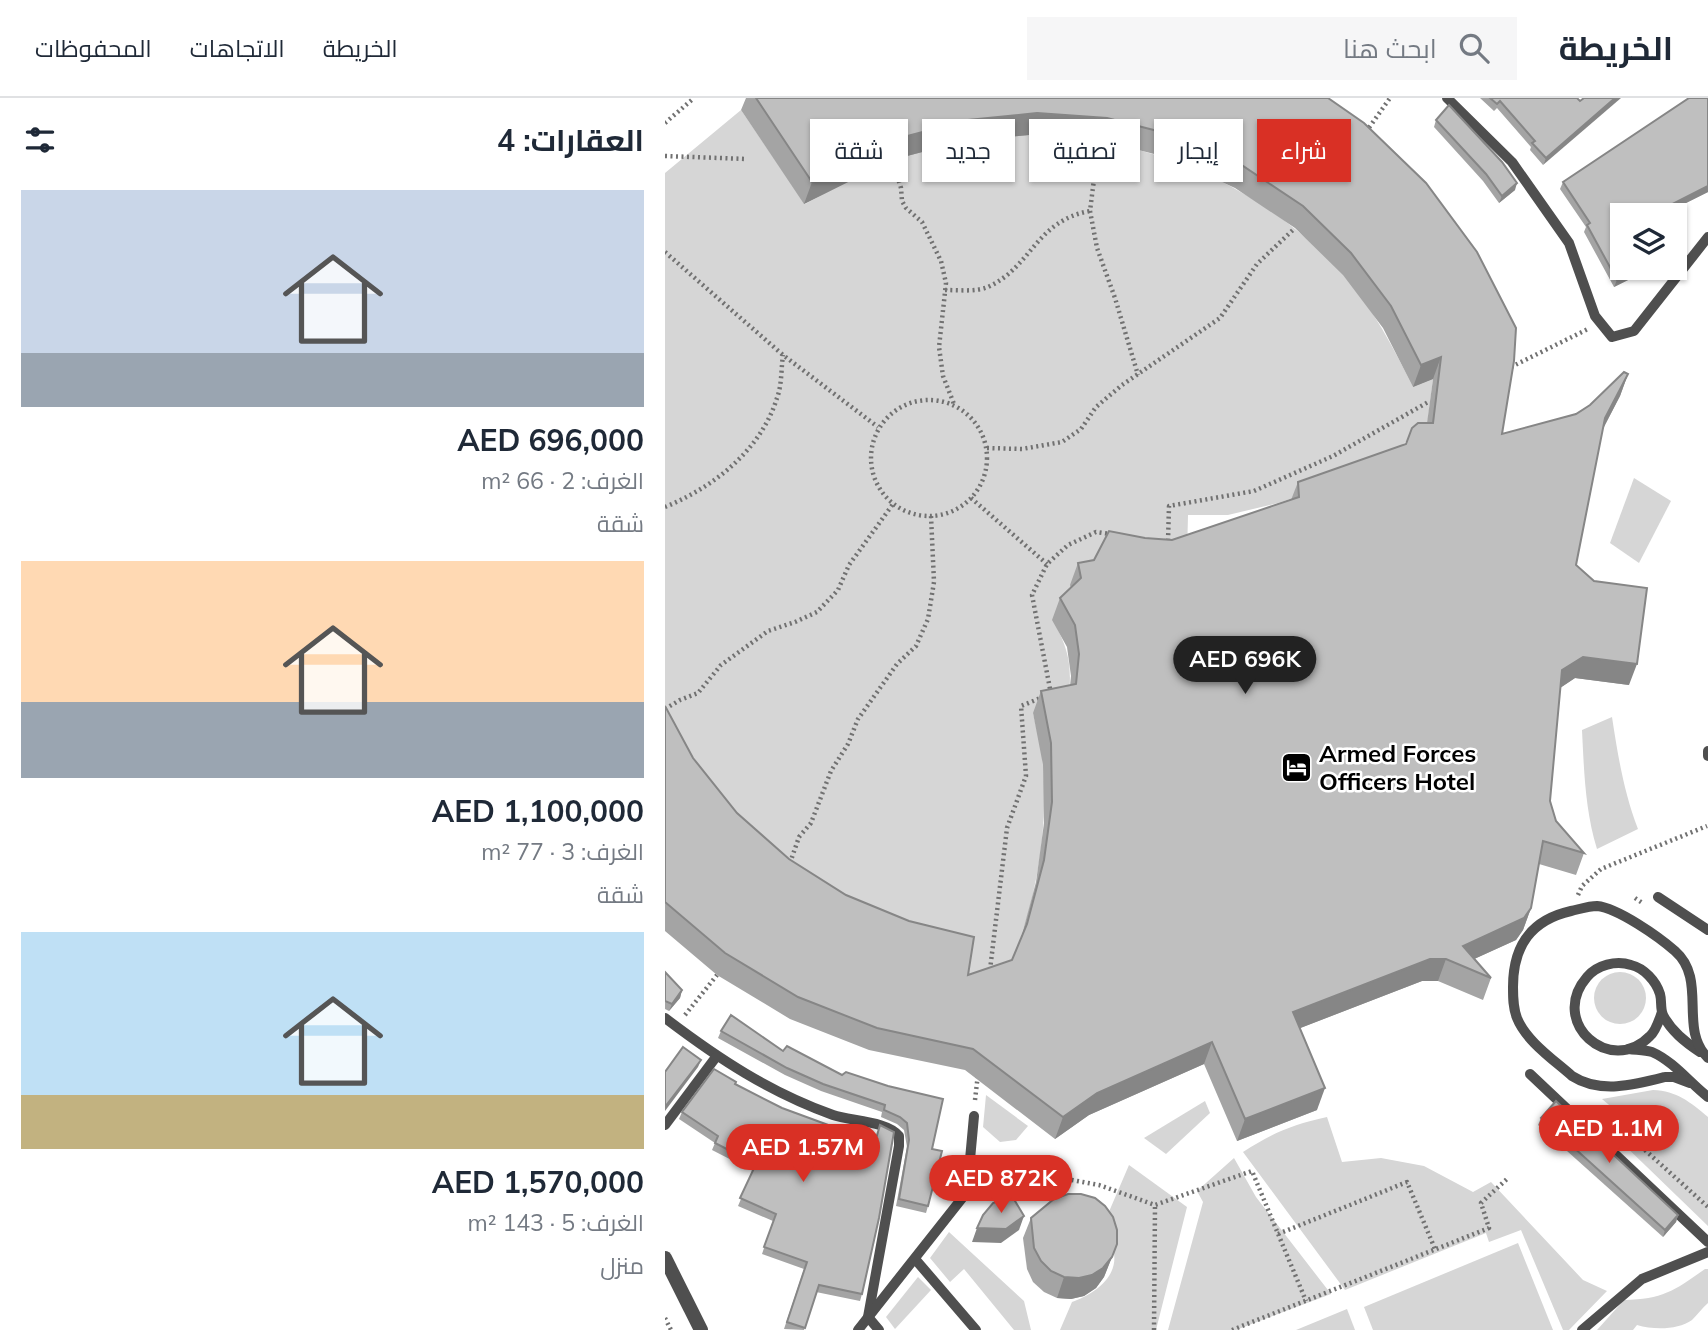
<!DOCTYPE html>
<html lang="ar">
<head>
<meta charset="utf-8">
<style>
	:root { --surface:#fff; --page:#f6f6f7; --text:#1f2937; --muted:#747a83; --line:#e0e1e3; --accent:#d93025 }
	body { margin:0; font-family:Mulish,Cairo,sans-serif; background:var(--page); color:var(--text); direction:rtl; height:100vh; display:flex; flex-direction:column; font-size:26px; white-space:nowrap }
	* { box-sizing:border-box; margin:0 }
	p { font-size:23px; color:var(--muted) }
	.icon { flex:none; width:38px; height:38px; fill:none; stroke:currentColor; stroke-width:2; stroke-linecap:round; stroke-linejoin:round }
	.map { position:relative; flex:1; overflow:hidden; direction:ltr }
	.sheet { display:flex; flex-direction:column; background:var(--surface); width:665px }
	.sheet>* { flex:none }
	.guide { position:absolute; left:21px; top:21px; width:665px; height:63px; direction:rtl; display:flex; gap:14px }
	.tools { position:absolute; left:945px; top:105px; display:grid; gap:14px }
	.tools a { display:grid; place-items:center; width:77px; height:77px; border-radius:0px; background:var(--surface); box-shadow:0 2px 5px #0004; font-size:35px }
	.price { position:absolute; translate:-50% -60px; padding:0 16px; border-radius:24px; background:var(--accent); color:#fff; font-size:23px; line-height:46px; filter:drop-shadow(0 2px 4px #0008) }
	.price::after { content:''; position:absolute; left:50%; top:42px; width:21px; height:16px; margin-left:-10px; background:inherit; clip-path:polygon(0 0,100% 0,50% 100%) }
	.price.on { background:#222; color:#fff }
	ul { padding:0; list-style:none }
	li { display:grid; align-content:center; gap:14px; height:371px; padding:0 21px }
	li span { display:grid; place-items:center; height:217px; border-radius:0px; color:#555 }
	li>.icon { margin-inline-start:auto }
	span .icon { width:126px; height:126px; fill:#fffc; stroke-width:1 }
	li b { font-size:30px }
	h2 { display:flex; justify-content:space-between; align-items:center; height:84px; padding:0 21px; font-size:30px }
	.tag { padding:0 24px; border-radius:0px; background:var(--surface); box-shadow:0 2px 5px #0004; font-size:24px; line-height:63px }
	.tag.on { background:var(--accent); color:#fff }
	header { display:flex; align-items:center; gap:42px; box-sizing:border-box; height:98px; padding:0 35px; background:var(--surface); border-bottom:2px solid var(--line) }
	header strong { font-size:33px }
	nav { display:flex; gap:38px; margin-inline-start:auto; font-size:24px }
	.search { width:490px; height:63px; background:var(--page); display:flex; align-items:center; gap:18px; box-sizing:border-box; padding:0 24px; border-radius:0px; color:var(--muted); font-size:26px }
	main { display:flex; flex:1; min-height:0 }
	.map>svg:first-child { display:block }
	.green { fill:#d6d6d6 }
	.lines { fill:none; stroke-linecap:round; stroke-linejoin:round }
	.path { stroke:#717171; stroke-width:4.5; stroke-dasharray:2 3.5; stroke-linecap:butt }
	.lane { stroke:#4f4f4f; stroke-width:10 }
	.street { stroke:#4f4f4f; stroke-width:14 }
	.wall { fill:#a4a4a4 }
	.shaded-wall { fill:#868686 }
	.building { fill:#bfbfbf; stroke:#868686; stroke-width:2 }
	.labels { text-anchor:middle; stroke-width:5; stroke-linejoin:round; paint-order:stroke }
	.poi-label { font-size:24px; font-weight:bold; fill:#000; stroke:#fff; text-anchor:start }
</style>
</head>
<body>
<header>
<strong>الخريطة</strong>
<div class="search"><svg class="icon" aria-label="search" viewBox="0 0 24 24"><circle cx="10" cy="10" r="6"/><path d="M15 15l6 6"/></svg>ابحث هنا</div>
<nav><a>الخريطة</a><a>الاتجاهات</a><a>المحفوظات</a></nav>
</header>
<main>
<div class="map">
<svg width="1043" height="1232" viewBox="0 0 1043 1232">
	<rect width="100%" height="100%" fill="#fff"/>
	<g class="green">
		<path d="M 76,12 L 140,106 C 167,92 202,70 230,61 C 274,48 320,36 366,37 C 484,39 599,88 678,176 C 708,210 728,249 748,289 L 768,281 L 762,328 L 718,361 L 675,384 L 613,405 L 563,417 L 523,417 L 522,457 L 411,515 L 388,522 C 406,556 407,570 403,608 L 368,615 C 372,633 377,651 378,668 C 384,742 368,816 339,884 L 295,898 L 173,819 L 0,644 L 0,75 Z"/>
		<polygon points="969,380 1006,403 974,465 945,445"/>
		<path d="M 947,619 C 953,658 959,695 973,731 L 932,751 C 920,712 919,672 917,632 Z"/>
		<circle cx="955" cy="900" r="26"/>
		<path d="M 988,992 C 1012,993 1025,1004 1043,1019 L 1043,1128 L 951,1039 L 969,1028 L 937,1001 Z"/>
		<polygon points="321,997 363,1028 351,1042 335,1044 318,1029"/>
		<polygon points="540,1003 545,1015 501,1056 479,1040"/>
		<path d="M 662,1019 L 677,1064 L 716,1060 L 759,1068 L 808,1094 L 826,1084 L 918,1182 L 942,1193 L 904,1232 L 898,1232 L 856,1132 L 824,1144 L 821,1135 L 680,1192 L 578,1054 C 609,1034 627,1027 662,1019 Z"/>
		<polygon points="569,1060 591,1099 666,1196 571,1232 503,1232 538,1104 532,1093"/>
		<path d="M 464,1067 L 522,1109 L 491,1232 L 395,1232 L 407,1204 C 428,1197 456,1178 448,1151 C 446,1144 441,1137 437,1130 Z"/>
		<polygon points="284,1134 359,1203 366,1232 349,1232 299,1171 285,1184 265,1160"/>
		<polygon points="853,1145 888,1232 708,1232 699,1209"/>
		<path d="M 1040,1171 L 1043,1171 L 1043,1205 C 1037,1210 1033,1216 1027,1222 C 1013,1232 989,1232 972,1227 L 968,1232 L 932,1232 L 959,1202 C 998,1201 1009,1193 1040,1171 Z"/>
		<polygon points="253,1179 266,1192 230,1231 221,1219"/>
		<polygon points="682,1211 690,1232 631,1232"/>
	</g>
	<g class="lines">
		<g class="path">
			<polyline points="0,25 29,0"/>
			<polyline points="701,34 725,0"/>
			<polyline points="434,42 425,113 432,150 450,200 473,277"/>
			<polyline points="0,58 82,61"/>
			<polyline points="227,62 236,90 237,103 241,110 257,124 276,163 281,185 274,249 278,278 289,306"/>
			<polyline points="0,154 118,257 213,329"/>
			<path d="M 280,192 C 294,192 311,194 323,189 C 368,168 370,123 425,113"/>
			<polyline points="846,269 923,231"/>
			<circle cx="264" cy="360" r="58"/>
			<polyline points="322,350 357,351 397,344 416,331 431,309 457,287 555,220 592,166 630,130"/>
			<polyline points="306,400 382,466"/>
			<path d="M 0,409 C 49,389 96,352 112,300 C 117,287 116,271 118,257"/>
			<polyline points="499,443 503,444 504,408 589,393 668,358 765,303"/>
			<polyline points="386,596 367,497 382,466 403,447 431,434 445,436"/>
			<polyline points="0,611 15,602 33,595 56,567 103,533 130,524 152,514 173,492 184,467 228,406"/>
			<polyline points="125,765 134,739 146,725 166,673 183,646 193,621 232,566 251,548 263,521 269,484 266,418"/>
			<polyline points="913,797 917,788 936,771 1042,728"/>
			<polyline points="970,800 979,806"/>
			<polyline points="325,872 342,730 361,678 356,608 378,599"/>
			<polyline points="20,917 52,877"/>
			<polyline points="310,1002 313,976"/>
			<polyline points="944,1032 950,1025 1043,1109"/>
			<polyline points="320,1066 434,1087 490,1107 587,1073 641,1203"/>
			<polyline points="613,1136 742,1084 770,1151"/>
			<polyline points="0,1220 6,1232"/>
			<polyline points="489,1232 490,1107"/>
			<polyline points="567,1232 824,1130 816,1105 843,1080"/>
		</g>
		<g class="lane">
			<polyline points="782,0 847,64 904,145 930,218 947,239 969,233 1043,139"/>
			<polyline points="1043,653 1043,658"/>
			<polyline points="993,799 1043,832"/>
			<path d="M 997,914 C 994,922 991,933 985,938 C 945,979 883,924 922,879 C 932,867 951,862 966,867 C 979,870 991,883 995,896 C 997,903 995,910 998,917 C 1006,933 1020,944 1035,954"/>
			<path d="M 0,920 C 54,961 104,994 168,1017 C 185,1023 223,1023 234,1038 L 234,1048 L 203,1219 L 214,1232"/>
			<path d="M 964,951 C 971,952 980,952 987,954 C 1008,963 1025,985 1043,999"/>
			<polyline points="865,976 1043,1144"/>
			<path d="M 1025,985 L 1009,979 L 1000,979 C 969,987 935,996 907,978 C 889,962 861,943 852,920 C 848,910 848,900 848,889 C 848,848 866,822 906,813 C 915,811 924,808 932,808 C 953,810 994,839 1010,853 C 1043,882 1013,931 1043,960"/>
			<polyline points="0,1027 51,959"/>
			<polyline points="250,1161 311,1232"/>
			<polyline points="193,1232 302,1094 309,1018"/>
			<polyline points="917,1232 977,1181 1043,1154"/>
		</g>
		<polyline class="street" points="0,1160 36,1232"/>
	</g>
	<g class="wall">
		<polygon points="81,0 663,0 837,336 911,316 925,307 963,276 955,298 938,331 911,467 964,587 910,580 895,590 885,703 891,723 919,755 911,777 874,766 866,810 858,832 851,842 809,861 826,880 818,902 773,883 757,883 635,930 652,1012 572,1043 539,966 424,1017 390,1041 300,972 204,952 125,921 52,877 0,833 0,608 28,660 72,715 124,761 303,877 347,862 356,840 371,784 379,725 378,667 368,615 376,593 405,588 406,578 402,549 387,522 395,500 406,490 405,487 413,465 429,462 480,440 507,442 626,402 633,384 741,346 762,325 768,281 748,289 718,230 678,177 630,130 570,90 505,60 434,42 364,37 295,44 227,62 139,106 76,12"/>
		<polygon points="815,0 912,0 878,67 865,52 866,49 832,10 829,13"/>
		<polygon points="1043,0 1043,94 997,117 957,117 957,170 987,170 949,189 919,134 921,129 895,91 898,84"/>
		<polygon points="771,22 850,92 834,105 818,83 769,29"/>
		<polygon points="0,874 17,892 15,900 4,913 0,911"/>
		<polygon points="56,933 118,953 177,977 223,988 267,1051 263,1108 261,1115 231,1108 242,1049 239,1032 232,1026 216,1019 217,1014 156,993 120,977 53,940"/>
		<polygon points="70,986 117,1010 185,1035 210,1041 215,1027 197,1196 195,1203 151,1194 139,1232 119,1231 139,1171 97,1156 108,1123 73,1108 88,1073 47,1052 50,1045 14,1021 17,1014"/>
		<polygon points="876,1020 1013,1117 1011,1124 998,1139 873,1027"/>
		<polygon points="366,1120 452,1146 439,1179 431,1190 419,1198 406,1201 392,1200 379,1194 368,1184 362,1171 358,1140"/>
	</g>
	<g class="shaded-wall">
		<polygon points="950,0 956,0 878,67 881,60"/>
		<polygon points="372,15 442,20 434,42 364,37 295,44 227,62 139,106 147,84 235,40 303,22"/>
		<polygon points="852,85 850,92 834,105 837,98"/>
		<polygon points="1043,88 1043,94 997,117 986,117"/>
		<polygon points="976,170 987,170 949,189 952,182"/>
		<polygon points="776,259 768,281 748,289 756,267"/>
		<polygon points="963,276 955,298 932,342 940,320"/>
		<polygon points="918,559 972,566 964,587 910,580 889,594 897,572"/>
		<polygon points="866,810 858,832 851,842 796,867 798,848"/>
		<polygon points="765,861 781,861 773,883 757,883 620,936 628,914"/>
		<polygon points="17,892 15,900 4,913 7,906"/>
		<polygon points="547,944 539,966 424,1017 390,1041 398,1019 432,995"/>
		<polygon points="36,962 33,969 0,1013 0,1009"/>
		<polygon points="660,990 652,1012 572,1043 580,1021"/>
		<polygon points="1013,1117 1011,1124 998,1139 1000,1132"/>
		<polygon points="359,1118 354,1132 336,1145 307,1144 312,1130"/>
		<polygon points="447,1159 439,1179 431,1190 419,1198 406,1201 392,1200 399,1179"/>
	</g>
	<g class="building">
		<polygon points="91,0 663,0 699,25 761,85 812,154 851,230 849,263 837,336 911,316 925,307 959,274 963,276 940,320 911,467 929,483 982,490 972,566 918,559 897,572 885,703 891,723 919,755 878,743 866,810 859,820 798,848 826,880 781,861 765,861 628,914 660,990 580,1021 547,944 432,995 398,1019 308,951 212,930 133,899 60,855 0,804 0,608 28,660 72,715 124,761 181,797 244,823 309,839 303,877 347,862 362,826 379,762 387,704 386,645 376,593 411,586 414,556 410,527 395,500 416,480 413,465 429,462 444,433 480,440 507,442 634,399 633,384 741,346 747,330 753,325 768,325 776,259 756,267 726,208 686,155 638,108 578,68 512,38 442,20 372,15 303,22 235,40 147,84"/>
		<polygon points="825,0 912,0 915,3 919,0 950,0 881,60 867,45 870,43 835,3 832,6"/>
		<polygon points="1024,0 1043,0 1043,88 986,117 957,117 957,170 976,170 952,182 922,127 925,125 898,84"/>
		<polygon points="784,7 837,64 852,85 837,98 821,76 771,22"/>
		<polygon points="0,874 17,892 7,906 0,903"/>
		<polygon points="66,917 118,953 122,948 177,977 181,974 223,988 278,1001 267,1051 277,1053 263,1108 234,1101 244,1042 242,1025 235,1019 219,1012 220,1007 158,986 122,970 56,933"/>
		<polygon points="18,949 36,962 0,1009 0,974"/>
		<polygon points="49,971 71,984 70,986 117,1010 185,1035 211,1041 215,1027 229,1034 214,1120 197,1196 154,1187 140,1230 122,1224 142,1164 99,1149 111,1116 75,1100 91,1066 50,1045 53,1038 17,1014"/>
		<polygon points="891,1003 1013,1117 1000,1132 876,1020"/>
		<polygon points="403,1096 416,1096 430,1100 440,1108 448,1119 452,1132 452,1146 447,1159 438,1170 427,1177 414,1180 399,1179 386,1173 376,1163 369,1150 366,1120 389,1101"/>
		<polygon points="347,1098 359,1118 341,1131 312,1130 318,1117 328,1105"/>
	</g>
	<defs>
		<symbol id="hotel-square" viewBox="-11 -11 22 22"><rect x="-9" y="-9" width="18" height="18" rx="4" fill="#000" stroke="#fff"/><path d="M-6-4.5h1.5V1H6V5H4.5V3h-9V5H-6ZM-4 0a1.8 1.8 0 1 1 3.6 0ZM.5 0V-2.5h3Q6-2.5 6 0Z" fill="#fff"/></symbol>
	</defs>
	<g fill-rule="evenodd">
		<use href="#hotel-square" x="614" y="652" width="35" height="35"/>
	</g>
	<g class="labels">
		<g class="poi-label">
			<text x="654" y="664">Armed Forces<tspan x="654" dy="28">Officers Hotel</tspan></text>
		</g>
	</g>
</svg>
<div class="tools">
<a><svg class="icon" aria-label="layers" viewBox="0 0 24 24"><path d="M12 4l9 5-9 5-9-5zM3 14l9 5 9-5"/></svg></a>
</div>
<b class="price on" style="left:580px;top:598px">AED 696K</b>
<b class="price" style="left:944px;top:1067px">AED 1.1M</b>
<b class="price" style="left:138px;top:1086px">AED 1.57M</b>
<b class="price" style="left:336px;top:1117px">AED 872K</b>
<div class="guide">
<a class="tag on">شراء</a>
<a class="tag">إيجار</a>
<a class="tag">تصفية</a>
<a class="tag">جديد</a>
<a class="tag">شقة</a>
</div>
</div>
<section class="sheet">
<h2>العقارات: 4<svg class="icon" aria-label="filters" viewBox="0 0 24 24"><path d="M4 7h16M4 17h16"/><circle cx="9" cy="7" r="2"/><circle cx="15" cy="17" r="2"/></svg></h2>
<ul>
<li><span style="background:linear-gradient(#c9d6e8 75%,#9aa5b1 0)"><svg class="icon" aria-label="home" viewBox="0 0 24 24"><path d="M3 11l9-7 9 7M6 9v11h12V9"/></svg></span><div><b>AED 696,000</b><p>الغرف: 2 · 66 m²</p><p>شقة</p></div></li>
<li><span style="background:linear-gradient(#ffd9b3 65%,#9aa5b1 0)"><svg class="icon" aria-label="home" viewBox="0 0 24 24"><path d="M3 11l9-7 9 7M6 9v11h12V9"/></svg></span><div><b>AED 1,100,000</b><p>الغرف: 3 · 77 m²</p><p>شقة</p></div></li>
<li><span style="background:linear-gradient(#bfe0f5 75%,#c2b280 0)"><svg class="icon" aria-label="home" viewBox="0 0 24 24"><path d="M3 11l9-7 9 7M6 9v11h12V9"/></svg></span><div><b>AED 1,570,000</b><p>الغرف: 5 · 143 m²</p><p>منزل</p></div></li>
</ul>
</section>
</main>
</body>
</html>
